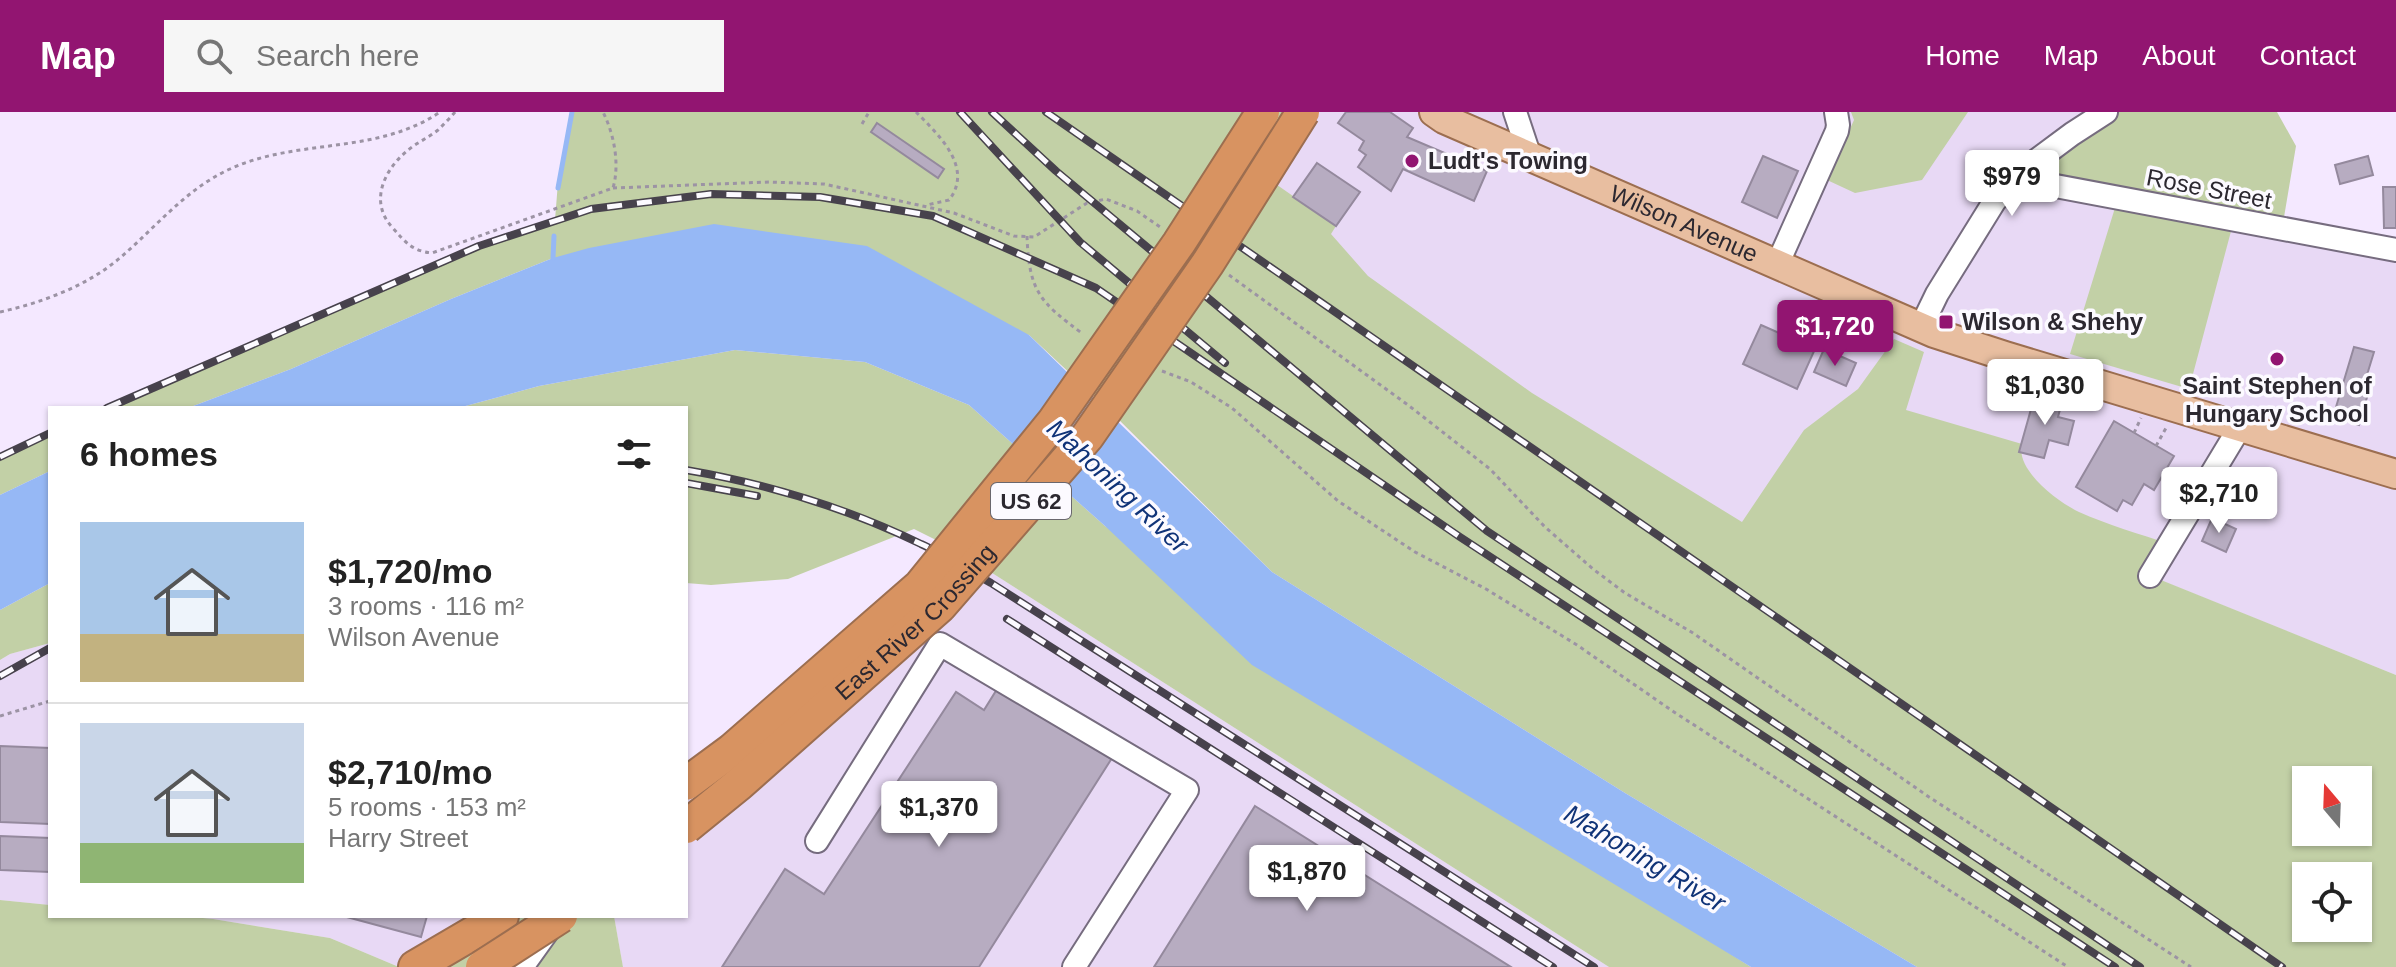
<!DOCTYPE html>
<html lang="en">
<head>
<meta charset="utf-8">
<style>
	:root { --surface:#fff; --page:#f6f6f6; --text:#222; --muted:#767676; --line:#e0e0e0; --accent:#921571 }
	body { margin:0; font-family:Arial,sans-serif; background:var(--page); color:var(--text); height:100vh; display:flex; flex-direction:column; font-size:30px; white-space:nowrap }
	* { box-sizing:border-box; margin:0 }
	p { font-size:26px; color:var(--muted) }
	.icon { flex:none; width:44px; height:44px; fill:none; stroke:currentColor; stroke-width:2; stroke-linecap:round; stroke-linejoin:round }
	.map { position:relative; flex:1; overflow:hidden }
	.side { position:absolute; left:48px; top:294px; width:640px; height:512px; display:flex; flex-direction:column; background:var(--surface); border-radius:0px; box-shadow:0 2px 6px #0004 }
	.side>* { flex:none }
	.needle { width:52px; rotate:341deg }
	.buttons { position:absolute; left:2292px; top:654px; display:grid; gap:16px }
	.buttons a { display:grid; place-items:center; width:80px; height:80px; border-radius:0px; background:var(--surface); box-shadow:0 2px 6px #0004; font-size:40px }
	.price { position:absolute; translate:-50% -68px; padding:0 18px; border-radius:8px; background:#fff; color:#222; font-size:26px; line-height:52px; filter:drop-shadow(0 2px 4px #0008) }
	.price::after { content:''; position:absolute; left:50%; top:48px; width:24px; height:18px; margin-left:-12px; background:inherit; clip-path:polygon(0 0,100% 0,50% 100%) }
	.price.selected { background:var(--accent); color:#fff }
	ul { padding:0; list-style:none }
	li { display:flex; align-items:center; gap:24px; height:200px; padding:0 32px }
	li+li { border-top:2px solid var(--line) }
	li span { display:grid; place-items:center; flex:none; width:224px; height:160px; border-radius:0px; color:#555 }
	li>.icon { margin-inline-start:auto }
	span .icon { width:96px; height:96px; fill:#fffc; stroke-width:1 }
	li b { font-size:34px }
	h2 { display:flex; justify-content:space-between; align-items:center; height:96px; padding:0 32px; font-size:34px }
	header { display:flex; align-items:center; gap:48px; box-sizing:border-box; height:112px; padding:0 40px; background:var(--accent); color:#fff }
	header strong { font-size:38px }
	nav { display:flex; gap:44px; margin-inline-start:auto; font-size:28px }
	.search { width:560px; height:72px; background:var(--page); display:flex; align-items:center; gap:20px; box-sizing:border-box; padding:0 28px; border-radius:0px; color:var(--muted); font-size:30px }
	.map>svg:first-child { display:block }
	.built { fill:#e8d9f5 }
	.green { fill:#c2d0a6; fill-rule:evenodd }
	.water { fill:#96b8f5 }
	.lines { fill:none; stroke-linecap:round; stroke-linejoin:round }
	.stream { stroke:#96b8f5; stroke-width:5 }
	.building { fill:#b7acc1; stroke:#94899d; stroke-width:2 }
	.minor-casing { stroke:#766c7f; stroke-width:26 }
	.major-casing { stroke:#9c6e50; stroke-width:32 }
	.highway-casing { stroke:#9c6e50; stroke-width:36 }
	.path { stroke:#9c93a4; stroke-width:3; stroke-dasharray:4 4; stroke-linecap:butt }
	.minor { stroke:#fff; stroke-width:22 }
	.major { stroke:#e8bea0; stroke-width:28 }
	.highway { stroke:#d89361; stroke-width:32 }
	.rail-casing { stroke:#47424c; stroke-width:8 }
	.rail { stroke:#fcfaff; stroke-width:5; stroke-dasharray:15; stroke-linecap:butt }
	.highway-bridge-casing { stroke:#9c6e50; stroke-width:36; stroke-linecap:butt }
	.highway-bridge { stroke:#d89361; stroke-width:32 }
	.poi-dot { fill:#921571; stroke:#fcfaff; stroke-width:3 }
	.labels { text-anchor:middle; stroke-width:7; stroke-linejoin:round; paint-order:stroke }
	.shield { fill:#fcfaff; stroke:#6a676e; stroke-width:2 }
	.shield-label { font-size:22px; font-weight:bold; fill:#2c2830 }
	.poi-label { font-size:24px; font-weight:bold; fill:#2c2830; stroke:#fcfaff; text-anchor:start }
	.street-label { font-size:24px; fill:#2c2830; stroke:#fcfaff }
	.water-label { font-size:26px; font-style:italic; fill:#103378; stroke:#fcfaff }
</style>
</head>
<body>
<header>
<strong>Map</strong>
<div class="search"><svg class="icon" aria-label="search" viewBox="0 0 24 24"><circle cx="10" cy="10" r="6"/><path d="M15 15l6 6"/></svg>Search here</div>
<nav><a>Home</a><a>Map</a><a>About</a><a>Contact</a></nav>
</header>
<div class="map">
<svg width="2396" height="855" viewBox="0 0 2396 855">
	<rect width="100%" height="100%" fill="#f4e8ff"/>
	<g class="built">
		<polygon points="1303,0 1819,0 1837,2 1843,0 2106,0 2047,40 2396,138 2396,563 2150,464 1755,492 1225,123"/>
		<polygon points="956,438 1609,855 623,855 614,804 686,804 686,672"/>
		<polygon points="50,531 50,793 0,788 0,548 10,542"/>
		<polygon points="182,804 499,804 399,855 330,826 213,807"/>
	</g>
	<g class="green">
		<path d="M 572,0 L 1313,0 L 1263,63 L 1336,114 L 1331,122 L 1368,164 L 1532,281 L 1742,410 L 1804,318 L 1858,277 L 1894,227 L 1924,240 L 1906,298 L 2022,332 C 2015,358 2058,390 2079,400 C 2108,413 2140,422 2169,432 L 2151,464 L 2396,563 L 2396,855 L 1917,855 L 1625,681 L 1272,460 L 1107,296 L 1029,223 L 553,146 L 451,187 L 291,257 L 188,296 L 107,296 L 479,134 L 555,108 L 558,70 ZM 2306,668 L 2358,668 L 2358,720 L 2306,720 ZM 2306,764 L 2358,764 L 2358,816 L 2306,816 Z"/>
		<polygon points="1851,0 1968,0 1922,68 1855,81 1827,68 1854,8"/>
		<polygon points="2106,0 2277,0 2296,34 2282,117 2234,108 2189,277 2070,242 2118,86 2013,66"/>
		<polygon points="735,238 865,250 969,293 1105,414 1710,829 1751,855 1609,855 956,438 914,417 788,467 711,473 686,471 686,296 458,296 539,274"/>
		<polygon points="50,321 50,359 0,383 0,345"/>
		<polygon points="50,471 50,531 10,542 0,548 0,498"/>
		<polygon points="0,788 50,793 50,804 182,804 213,807 330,826 399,855 0,855"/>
		<polygon points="502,804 614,804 623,855 415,855"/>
	</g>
	<g class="water">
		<polygon points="714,112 867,134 1029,223 1272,460 1625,681 1917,855 1751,855 1252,553 1105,414 969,293 865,250 735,238 539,274 458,296 188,296 291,257 451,187 553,146 589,136"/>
		<polygon points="50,359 50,471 0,498 0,383"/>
	</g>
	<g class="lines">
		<g class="stream">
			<polyline points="558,76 572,0"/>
			<polyline points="553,146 554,124"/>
		</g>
	</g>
	<g class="building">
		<polygon points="1346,0 1390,0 1413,16 1407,25 1487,59 1474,89 1403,57 1391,79 1358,55 1366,43 1359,38 1364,29 1338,11"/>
		<polygon points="877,11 944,57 938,66 871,20"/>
		<polygon points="1763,44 1798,59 1777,106 1742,90"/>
		<polygon points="2368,44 2373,63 2340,72 2335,53"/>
		<polygon points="1317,51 1360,80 1336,114 1293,85"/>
		<polygon points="2383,75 2396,75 2396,116 2384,116"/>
		<polygon points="1761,213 1815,237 1797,277 1743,252"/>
		<polygon points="2354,235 2374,240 2366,266 2372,268 2359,313 2333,305"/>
		<polygon points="1824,237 1856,251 1846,274 1814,260"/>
		<polygon points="2035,283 2062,290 2058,305 2074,309 2068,333 2049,328 2044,346 2019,340"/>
		<polygon points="2114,309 2174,344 2154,378 2144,372 2132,393 2123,388 2117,399 2076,375"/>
		<polygon points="2212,406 2236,417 2226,440 2202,429"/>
		<polygon points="999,574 1112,646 979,855 722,855 785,757 824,782 956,580 984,598"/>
		<polygon points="0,634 50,636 50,712 0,710"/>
		<polygon points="1255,694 1511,855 1154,855"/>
		<polygon points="0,724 50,726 50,760 0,758"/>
		<polygon points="343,804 427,804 421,825"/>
	</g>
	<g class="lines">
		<defs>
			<g id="minor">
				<polyline points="1515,0 1530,45"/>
				<polyline points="2013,66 2396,138"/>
				<polyline points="1777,153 1837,19 1838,13 1836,0"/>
				<polyline points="1921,215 1937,182 1994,90 2013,66 2072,22 2106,0"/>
				<polyline points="2150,464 2240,315"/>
				<polyline points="817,729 940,532 1187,678 1074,855"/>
				<polyline points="522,855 547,820"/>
			</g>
			<g id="major">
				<path id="s1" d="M 1434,0 L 1444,7 L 1934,221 L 2005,244 L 2396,362"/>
			</g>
			<polyline id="highway" points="415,855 502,804"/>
		</defs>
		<use href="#minor" class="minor-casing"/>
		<use href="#major" class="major-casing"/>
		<use href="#highway" class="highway-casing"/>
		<g class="path">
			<path d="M 455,0 C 450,6 444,12 438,18 C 428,26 416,31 407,39 C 384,58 369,90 392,115 C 405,130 412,139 432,141 L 613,76 C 620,52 614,22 603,0"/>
			<path d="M 916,0 C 939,23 974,56 949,88 L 927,93"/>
			<polyline points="862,12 869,0"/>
			<polyline points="613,76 769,70 824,72 954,101 1014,124 1034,125 1087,91 1106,87 1137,99 1160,115"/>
			<path d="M 1027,124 C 1029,180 1040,190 1083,222"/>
			<polyline points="1229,163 1408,293 1490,357 1545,415 1593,457 1625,481 1693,521 1929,685 2191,855"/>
			<path d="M 0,200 C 44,190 87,174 121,145 C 157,114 186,77 230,57 C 297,26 377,43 440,0"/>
			<polyline points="1162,259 1191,270 1232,296 1338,389 1415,440 1486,477 1577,533 1674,600 2068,855"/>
			<polyline points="2134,321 2141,306"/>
			<polyline points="2156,334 2166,316"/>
			<polyline points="0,604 50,589"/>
		</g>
		<use href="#minor" class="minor"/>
		<use href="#major" class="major"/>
		<use href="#highway" class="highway"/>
		<defs>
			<g id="rail">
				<polyline points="960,0 1080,130 1225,251"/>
				<polyline points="992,0 1056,59 1487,419 2140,855"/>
				<polyline points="1046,0 2282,855"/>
				<polyline points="107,296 479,134 591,97 711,82 820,85 933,104 1096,176 1460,425 2115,855"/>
				<polyline points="0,345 50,321"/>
				<path d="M 686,358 C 768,372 847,396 921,432 C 945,443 968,458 991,471 L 1594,855"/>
				<polyline points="686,371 757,384"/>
				<polyline points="1007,507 1553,855"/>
				<polyline points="0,564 50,536"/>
			</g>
		</defs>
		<use href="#rail" class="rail-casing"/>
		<use href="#rail" class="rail"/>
		<defs>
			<g id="highway-bridge">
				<polyline points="686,672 732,638 920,474 1054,309 1179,131 1263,0"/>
				<path id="s2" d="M 686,715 L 739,672 L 940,494 L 1087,325 L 1208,151 L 1303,0"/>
				<polyline points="482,855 561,804"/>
			</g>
		</defs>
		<use href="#highway-bridge" class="highway-bridge-casing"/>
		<use href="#highway-bridge" class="highway-bridge"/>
	</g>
	<g class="poi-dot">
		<circle cx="1412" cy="49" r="8"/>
		<rect x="1938" y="202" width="16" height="16" rx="4"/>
		<circle cx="2277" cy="247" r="8"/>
	</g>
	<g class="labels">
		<rect class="shield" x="991" y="371" width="80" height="36" rx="6"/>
		<g class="shield-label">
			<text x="1031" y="397">US 62</text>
		</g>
		<g class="poi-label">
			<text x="1428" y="57">Ludt's Towing</text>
			<text x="1962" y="218">Wilson &amp; Shehy</text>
			<text x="2277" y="282" text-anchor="middle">Saint Stephen of<tspan x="2277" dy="28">Hungary School</tspan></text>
		</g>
		<g class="street-label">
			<text transform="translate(2209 77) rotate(11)" y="8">Rose Street</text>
			<text dy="8" stroke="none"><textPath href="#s1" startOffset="274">Wilson Avenue</textPath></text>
			<text dy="8" stroke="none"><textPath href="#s2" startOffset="308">East River Crossing</textPath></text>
		</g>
		<g class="water-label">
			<text transform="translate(1118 374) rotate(43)" y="9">Mahoning River</text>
			<text transform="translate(1645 746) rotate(31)" y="9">Mahoning River</text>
		</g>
	</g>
</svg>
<div class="buttons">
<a><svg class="needle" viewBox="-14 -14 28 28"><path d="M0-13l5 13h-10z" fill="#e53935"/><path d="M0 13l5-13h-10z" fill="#767676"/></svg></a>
<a><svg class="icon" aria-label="locate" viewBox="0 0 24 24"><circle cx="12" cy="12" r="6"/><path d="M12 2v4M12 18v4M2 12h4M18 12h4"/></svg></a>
</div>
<b class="price" style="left:2012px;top:106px">$979</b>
<b class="price selected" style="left:1835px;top:256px">$1,720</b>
<b class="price" style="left:2045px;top:315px">$1,030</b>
<b class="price" style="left:2219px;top:423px">$2,710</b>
<b class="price" style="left:939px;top:737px">$1,370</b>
<b class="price" style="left:1307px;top:801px">$1,870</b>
<section class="side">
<h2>6 homes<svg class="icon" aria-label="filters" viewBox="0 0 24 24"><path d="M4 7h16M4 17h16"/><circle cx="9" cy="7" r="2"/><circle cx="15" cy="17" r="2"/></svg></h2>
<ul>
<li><span style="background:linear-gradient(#a9c7e8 70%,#c2b280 0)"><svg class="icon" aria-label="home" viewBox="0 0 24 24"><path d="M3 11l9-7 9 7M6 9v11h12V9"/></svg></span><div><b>$1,720/mo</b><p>3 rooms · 116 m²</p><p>Wilson Avenue</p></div></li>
<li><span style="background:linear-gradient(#c9d6e8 75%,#8fb573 0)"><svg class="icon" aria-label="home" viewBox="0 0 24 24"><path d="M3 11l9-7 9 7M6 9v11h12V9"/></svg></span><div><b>$2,710/mo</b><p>5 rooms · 153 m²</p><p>Harry Street</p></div></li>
</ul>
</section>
</div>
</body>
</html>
